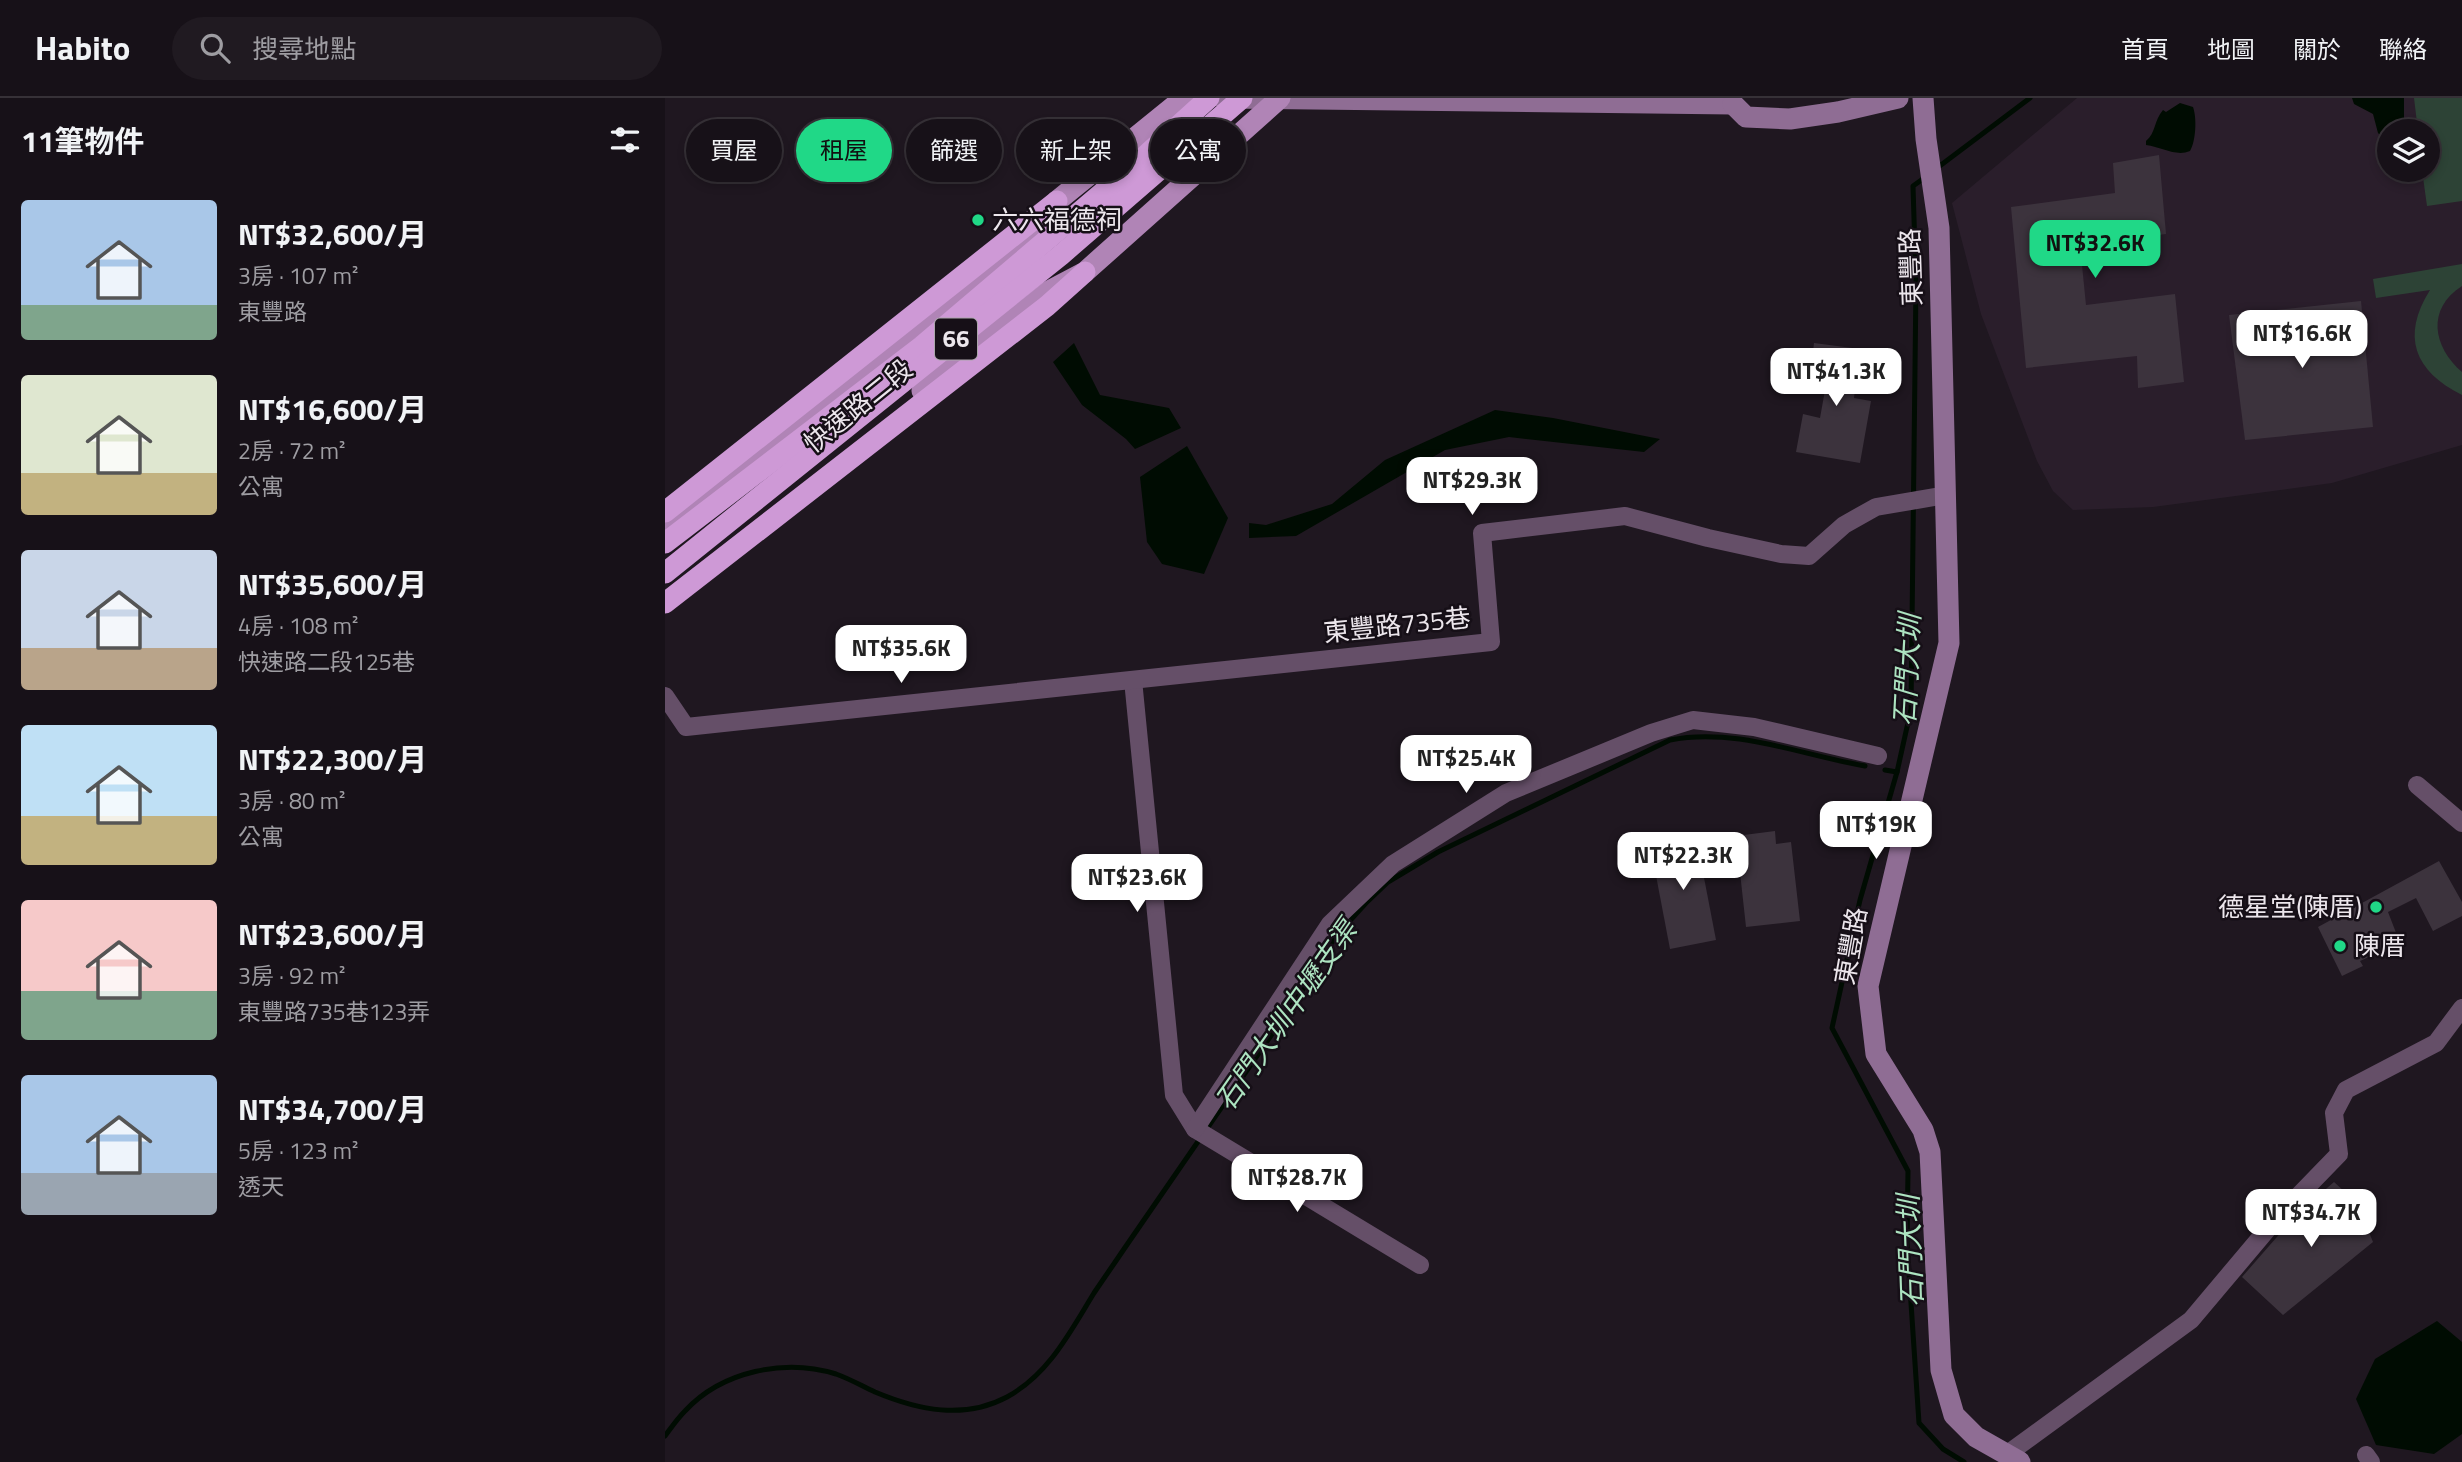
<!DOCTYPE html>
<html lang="zh-TW">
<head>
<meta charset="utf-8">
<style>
	:root { --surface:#171118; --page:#201a21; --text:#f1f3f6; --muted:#9e9da2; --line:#363137; --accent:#20d887 }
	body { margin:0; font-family:"Titillium Web","Noto Sans TC",sans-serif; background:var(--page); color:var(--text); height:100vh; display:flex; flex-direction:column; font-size:26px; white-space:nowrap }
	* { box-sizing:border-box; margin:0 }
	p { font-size:23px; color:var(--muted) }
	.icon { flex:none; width:38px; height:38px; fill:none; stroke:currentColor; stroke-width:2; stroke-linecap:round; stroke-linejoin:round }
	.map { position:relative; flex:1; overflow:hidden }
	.drawer { display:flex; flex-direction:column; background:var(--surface); width:665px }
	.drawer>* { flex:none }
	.top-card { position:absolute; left:21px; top:21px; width:665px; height:63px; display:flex; gap:14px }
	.tools { position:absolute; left:1712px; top:21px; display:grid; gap:14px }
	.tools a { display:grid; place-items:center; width:63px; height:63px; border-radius:50%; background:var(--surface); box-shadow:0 4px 10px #0003,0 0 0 2px var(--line); font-size:35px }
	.price { position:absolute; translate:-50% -60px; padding:0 16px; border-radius:14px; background:#fff; color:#222; font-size:23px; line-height:46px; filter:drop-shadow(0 2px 4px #0008) }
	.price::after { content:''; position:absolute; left:50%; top:42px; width:21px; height:16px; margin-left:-10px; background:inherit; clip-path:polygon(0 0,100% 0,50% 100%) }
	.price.active { background:var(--accent); color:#111 }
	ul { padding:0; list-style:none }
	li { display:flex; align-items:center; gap:21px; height:175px; padding:0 21px }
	li span { display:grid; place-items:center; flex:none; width:196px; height:140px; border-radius:7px; color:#555 }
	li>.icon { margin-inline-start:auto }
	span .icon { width:84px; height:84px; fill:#fffc; stroke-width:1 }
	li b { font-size:30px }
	h2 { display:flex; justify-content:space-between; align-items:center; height:84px; padding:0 21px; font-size:30px }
	.tag { padding:0 24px; border-radius:32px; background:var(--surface); box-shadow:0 4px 10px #0003,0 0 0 2px var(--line); font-size:24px; line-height:63px }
	.tag.active { background:var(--accent); color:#111 }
	header { display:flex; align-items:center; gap:42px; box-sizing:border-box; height:98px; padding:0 35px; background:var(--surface); border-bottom:2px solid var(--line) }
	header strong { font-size:33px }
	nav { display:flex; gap:38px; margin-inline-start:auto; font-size:24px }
	.search { width:490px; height:63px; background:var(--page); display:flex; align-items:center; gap:18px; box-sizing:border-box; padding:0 24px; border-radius:38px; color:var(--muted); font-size:26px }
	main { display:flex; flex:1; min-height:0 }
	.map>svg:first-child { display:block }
	.built { fill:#2a1e2b; fill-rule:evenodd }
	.green { fill:#2d4336 }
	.water { fill:#000c02 }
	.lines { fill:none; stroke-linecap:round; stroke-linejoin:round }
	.stream { stroke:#000c02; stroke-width:5 }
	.building { fill:#3c333d }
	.street { stroke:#654f68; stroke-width:18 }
	.secondary { stroke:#8f6d94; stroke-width:21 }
	.primary { stroke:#b084b6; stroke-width:21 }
	.highway { stroke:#ce99d6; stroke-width:21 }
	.highway-bridge { stroke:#ce99d6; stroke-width:21 }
	.poi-dot { fill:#20d887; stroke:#160f17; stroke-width:2.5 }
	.labels { text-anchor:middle; stroke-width:5; stroke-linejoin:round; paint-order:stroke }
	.shield { fill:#160f17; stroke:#aca6ac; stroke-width:2 }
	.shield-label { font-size:24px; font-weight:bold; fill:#ece6ec }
	.poi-label { font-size:26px; fill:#ece6ec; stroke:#160f17; text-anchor:start }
	.street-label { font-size:26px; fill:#ece6ec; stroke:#160f17 }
	.water-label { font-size:28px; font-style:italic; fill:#ade4c1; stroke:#160f17 }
</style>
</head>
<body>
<header>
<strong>Habito</strong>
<div class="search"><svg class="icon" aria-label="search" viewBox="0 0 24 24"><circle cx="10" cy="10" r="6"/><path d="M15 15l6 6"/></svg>搜尋地點</div>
<nav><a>首頁</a><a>地圖</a><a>關於</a><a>聯絡</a></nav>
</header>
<main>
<section class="drawer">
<h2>11筆物件<svg class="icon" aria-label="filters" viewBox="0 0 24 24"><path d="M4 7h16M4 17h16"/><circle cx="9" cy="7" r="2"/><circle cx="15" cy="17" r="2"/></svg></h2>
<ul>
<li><span style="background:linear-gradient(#a9c7e8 75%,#7fa58c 0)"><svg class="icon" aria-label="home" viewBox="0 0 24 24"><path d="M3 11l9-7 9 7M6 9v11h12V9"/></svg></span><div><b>NT$32,600/月</b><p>3房 · 107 m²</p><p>東豐路</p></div></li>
<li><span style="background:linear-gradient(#dfe7d0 70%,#c2b280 0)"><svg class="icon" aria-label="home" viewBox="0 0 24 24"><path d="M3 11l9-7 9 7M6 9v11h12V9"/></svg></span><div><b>NT$16,600/月</b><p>2房 · 72 m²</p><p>公寓</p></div></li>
<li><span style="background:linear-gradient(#c9d6e8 70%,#b9a48a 0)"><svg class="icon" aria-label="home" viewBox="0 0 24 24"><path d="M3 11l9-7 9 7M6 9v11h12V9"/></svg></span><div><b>NT$35,600/月</b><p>4房 · 108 m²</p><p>快速路二段125巷</p></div></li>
<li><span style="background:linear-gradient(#bfe0f5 65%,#c2b280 0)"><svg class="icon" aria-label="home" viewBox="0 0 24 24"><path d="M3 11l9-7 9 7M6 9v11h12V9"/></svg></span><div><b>NT$22,300/月</b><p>3房 · 80 m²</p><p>公寓</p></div></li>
<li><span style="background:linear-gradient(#f6c9c9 65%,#7fa58c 0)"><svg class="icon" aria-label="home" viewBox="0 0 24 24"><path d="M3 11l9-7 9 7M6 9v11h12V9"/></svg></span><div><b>NT$23,600/月</b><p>3房 · 92 m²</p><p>東豐路735巷123弄</p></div></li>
<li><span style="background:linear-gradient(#a9c7e8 70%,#9aa5b1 0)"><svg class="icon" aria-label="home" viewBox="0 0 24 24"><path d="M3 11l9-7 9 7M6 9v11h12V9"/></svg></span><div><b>NT$34,700/月</b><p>5房 · 123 m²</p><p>透天</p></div></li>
</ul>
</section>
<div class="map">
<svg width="1797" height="1364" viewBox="0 0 1797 1364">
	<rect width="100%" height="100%" fill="#1f1720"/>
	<path class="built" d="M 1412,0 L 1797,0 L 1797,347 L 1667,385 L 1488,409 L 1408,412 L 1388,393 L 1372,363 L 1316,216 L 1287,105 ZM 1724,33 L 1762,33 L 1762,72 L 1724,72 Z"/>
	<g class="green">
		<polygon points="1749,0 1797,0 1797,103 1762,108 1757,72 1762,72 1762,33 1753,33"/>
		<path d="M 1797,166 L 1797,188 C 1761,211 1768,249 1797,274 L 1797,297 C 1749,273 1736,238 1765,192 L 1711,200 L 1708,181 Z"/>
	</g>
	<g class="water">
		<polygon points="1687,0 1739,0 1739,33 1724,33 1724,41 1719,41 1713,35 1708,16 1689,6"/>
		<path d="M 1515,5 L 1528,9 C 1532,20 1531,43 1525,53 C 1511,59 1497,49 1481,47 L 1481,43 C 1491,35 1489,22 1498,12 L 1501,14 Z"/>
		<polygon points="409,245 435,297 504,310 516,330 470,351 461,341 417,307 388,264"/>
		<polygon points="830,312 888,320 995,341 979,354 844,339 780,352 631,438 584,440 584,425 601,427 667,406 720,362"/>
		<polygon points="522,348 563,420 539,476 497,466 482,444 475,379"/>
		<polygon points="1772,1223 1797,1244 1797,1336 1769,1356 1711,1347 1691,1301 1710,1261"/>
	</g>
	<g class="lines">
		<g class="stream">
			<polyline points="1272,70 1365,0"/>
			<polyline points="1262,78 1248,88 1251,185 1246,611 1232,674 1195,802 1167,930 1243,1073 1242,1145 1254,1325 1278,1351 1299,1364"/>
			<polyline points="1220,672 1232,674"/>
			<path d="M 0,1338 C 6,1330 12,1321 20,1313 C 57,1273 120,1260 171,1276 C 185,1281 197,1288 210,1294 C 253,1312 299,1322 342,1299 C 384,1276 405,1234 429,1195 C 439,1180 449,1166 459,1151 C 521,1061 583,971 645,881 L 670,839 L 701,805 L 723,784 L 773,754 L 1005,642 C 1070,629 1136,657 1200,668"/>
		</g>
	</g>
	<g class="building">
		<polygon points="1494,57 1501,136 1415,147 1421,207 1510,196 1519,284 1473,290 1472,258 1361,270 1346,109 1450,95 1448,65"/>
		<polygon points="1696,203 1708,329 1580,342 1564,217"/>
		<polygon points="1149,245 1195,251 1189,300 1206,303 1195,365 1131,354 1138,316 1155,320 1162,281 1145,278"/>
		<polygon points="1110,733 1111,746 1126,744 1135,823 1081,829 1071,738"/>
		<polygon points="1031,738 1051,842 1005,851 985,746"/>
		<polygon points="1774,763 1797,804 1797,818 1768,833 1751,800 1723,814 1735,845 1695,863 1698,868 1677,878 1653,829"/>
		<polygon points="1669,1084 1711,1122 1704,1134 1708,1144 1618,1217 1577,1179 1632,1116"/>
	</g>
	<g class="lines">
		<g class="street">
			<polyline points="468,582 509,997 530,1031 755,1167"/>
			<polyline points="0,598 21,629 826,544 817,435 960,418 1043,440 1116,456 1144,458 1179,427 1211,409 1281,397"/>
			<polyline points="1752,687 1797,725"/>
			<polyline points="530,1031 665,826 728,766 841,695 986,635 1028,622 1089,629 1213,658"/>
			<polyline points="1341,1357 1526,1222 1611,1121 1674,1056 1669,1015 1681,992 1771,945 1797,910"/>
			<polyline points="1701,1357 1706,1364"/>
		</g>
		<g class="secondary">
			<polyline points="558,0 1068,6"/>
			<polyline points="1258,0 1261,41 1274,130 1284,545 1203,888 1211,956 1258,1032 1265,1054 1276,1272 1289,1317 1311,1339 1355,1364"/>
			<polyline points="1068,6 1081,19 1125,21 1173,14 1233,0"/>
		</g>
		<g class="primary">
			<polyline points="257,293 384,193 420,174 615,0"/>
			<polyline points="0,427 345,157 392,103 519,0"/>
		</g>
		<g class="highway">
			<polyline points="0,414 392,103"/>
			<polyline points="0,445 257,248 470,67 544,0"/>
			<polyline points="0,505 382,208 420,174"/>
		</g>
		<polyline class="highway-bridge" points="0,475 396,157 577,0"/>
	</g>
	<g class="poi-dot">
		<circle cx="313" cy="122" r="7"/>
		<circle cx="1711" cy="809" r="7"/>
		<circle cx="1675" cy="848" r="7"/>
	</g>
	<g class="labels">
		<rect class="shield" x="270" y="220.5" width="42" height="41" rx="5"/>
		<g class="shield-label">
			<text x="291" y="249">66</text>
		</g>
		<g class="poi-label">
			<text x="327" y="131">六六福德祠</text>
			<text x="1697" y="818" text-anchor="end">德星堂(陳厝)</text>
			<text x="1689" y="857">陳厝</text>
		</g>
		<g class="street-label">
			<text transform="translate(1246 169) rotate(-92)" y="9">東豐路</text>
			<text transform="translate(193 308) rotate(-39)" y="9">快速路二段</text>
			<text transform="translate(732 527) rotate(-6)" y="9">東豐路735巷</text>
			<text transform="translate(1186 848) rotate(-80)" y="9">東豐路</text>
		</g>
		<g class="water-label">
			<text transform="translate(1242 572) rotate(-87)" y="10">石門大圳</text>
			<text transform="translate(621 917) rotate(-55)" y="10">石門大圳中壢支渠</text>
			<text transform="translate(1245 1153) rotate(-92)" y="10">石門大圳</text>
		</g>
	</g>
</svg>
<div class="tools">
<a><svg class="icon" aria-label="layers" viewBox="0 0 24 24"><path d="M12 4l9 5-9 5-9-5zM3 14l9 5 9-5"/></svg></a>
</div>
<b class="price active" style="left:1430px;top:182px">NT$32.6K</b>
<b class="price" style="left:1637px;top:272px">NT$16.6K</b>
<b class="price" style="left:1171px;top:310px">NT$41.3K</b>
<b class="price" style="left:807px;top:419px">NT$29.3K</b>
<b class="price" style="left:236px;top:587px">NT$35.6K</b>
<b class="price" style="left:801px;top:697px">NT$25.4K</b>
<b class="price" style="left:1211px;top:763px">NT$19K</b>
<b class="price" style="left:1018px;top:794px">NT$22.3K</b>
<b class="price" style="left:472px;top:816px">NT$23.6K</b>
<b class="price" style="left:632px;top:1116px">NT$28.7K</b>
<b class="price" style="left:1646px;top:1151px">NT$34.7K</b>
<div class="top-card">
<a class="tag">買屋</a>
<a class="tag active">租屋</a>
<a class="tag">篩選</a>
<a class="tag">新上架</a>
<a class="tag">公寓</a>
</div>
</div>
</main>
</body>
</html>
